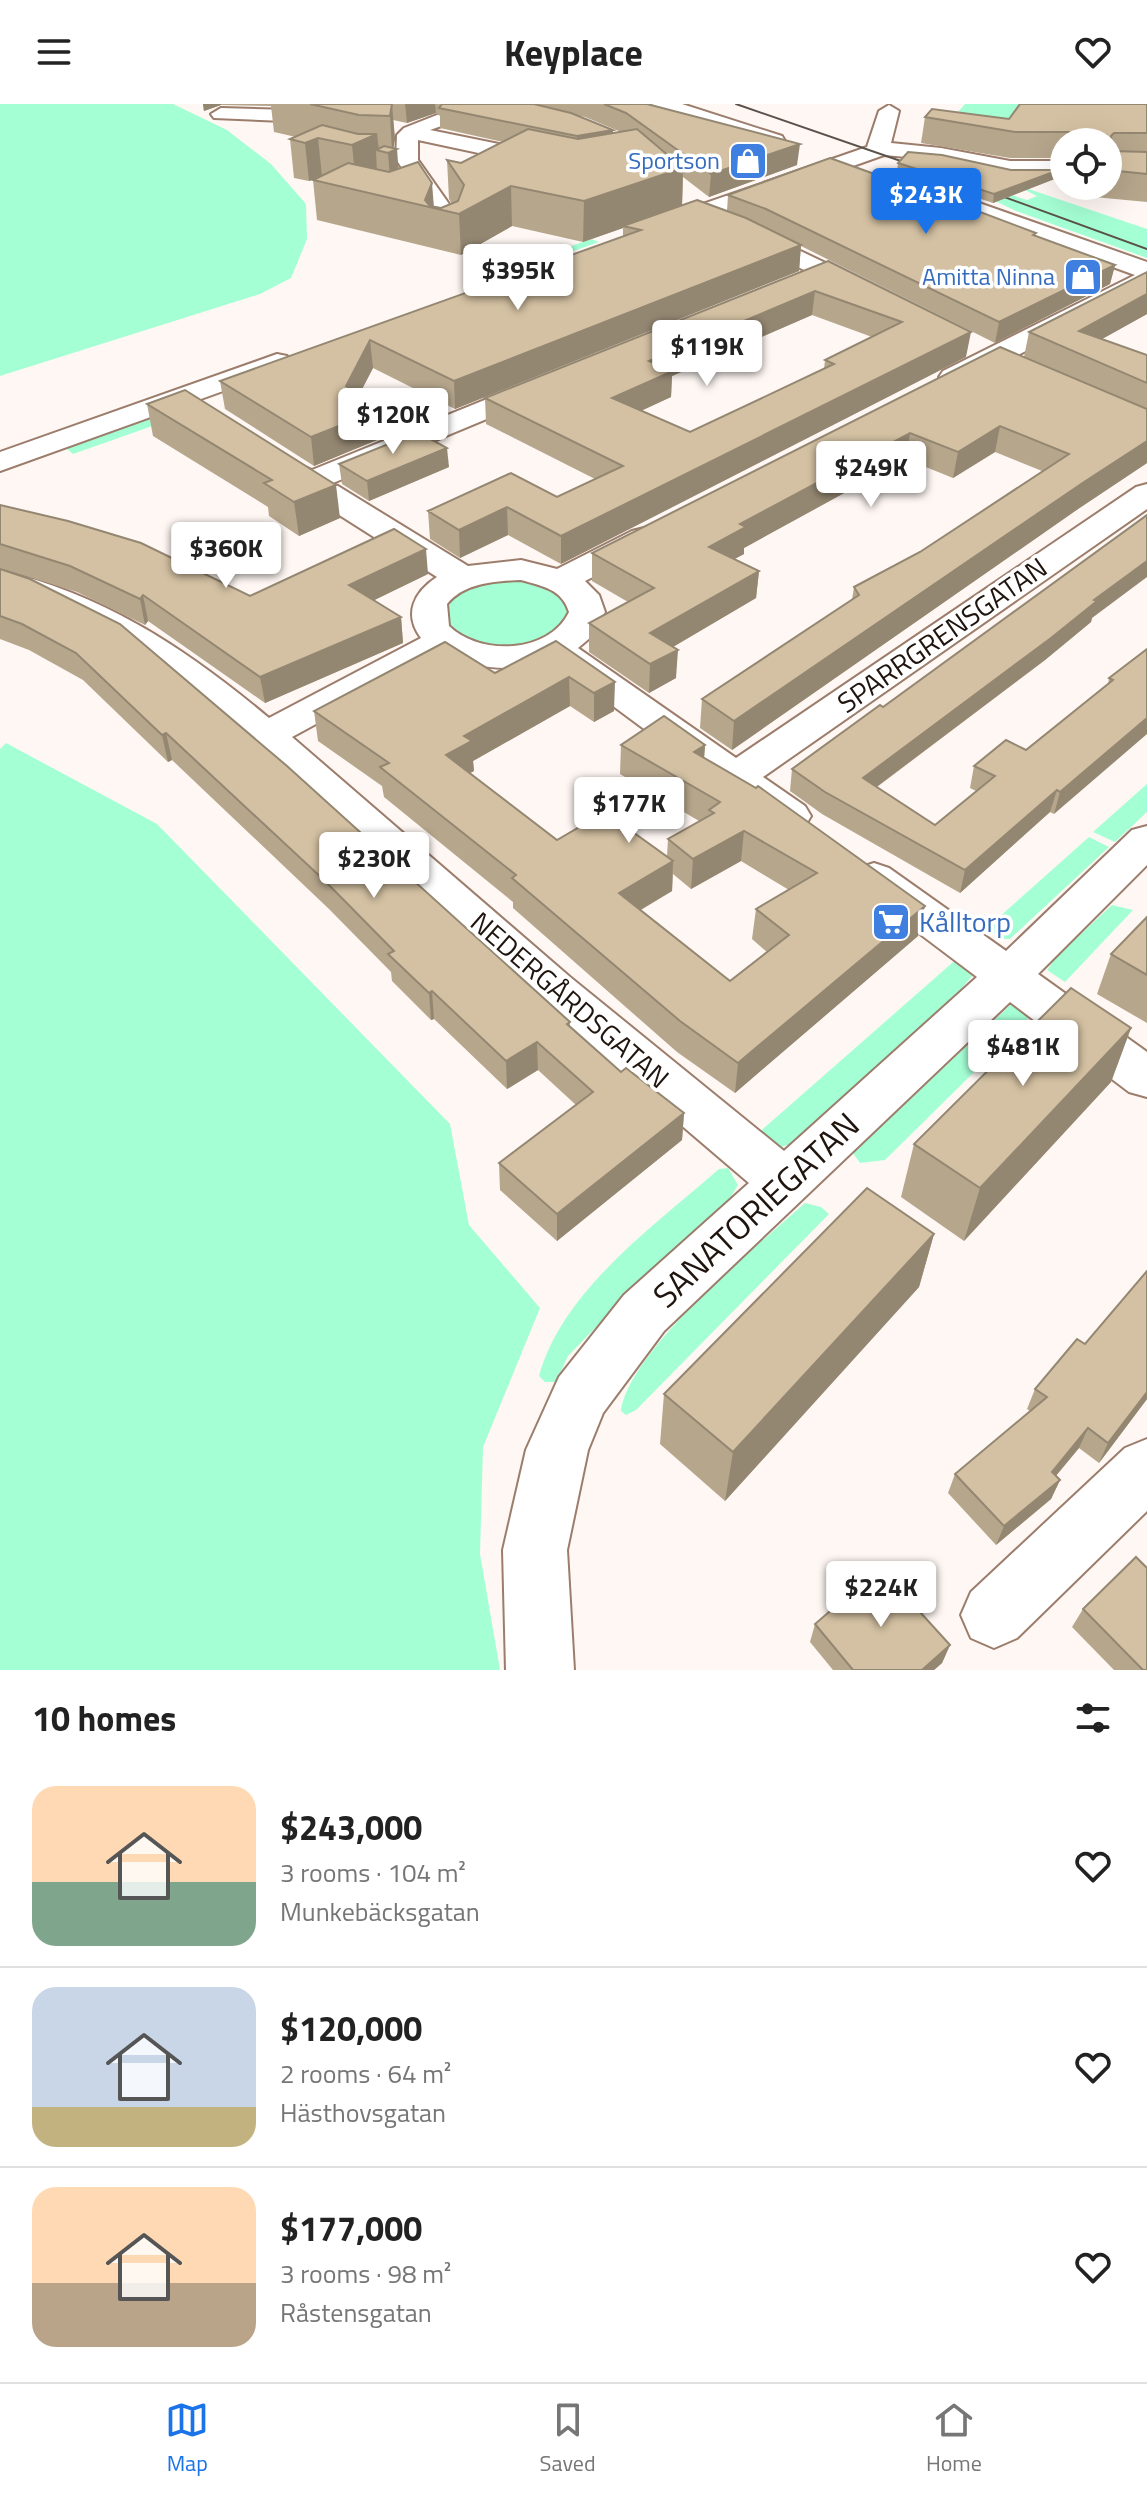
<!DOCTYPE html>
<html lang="en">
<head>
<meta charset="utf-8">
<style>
	:root { --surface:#fff; --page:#f2f2f2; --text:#222; --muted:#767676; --line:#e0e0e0; --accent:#1a73e8 }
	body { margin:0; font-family:"Titillium Web",sans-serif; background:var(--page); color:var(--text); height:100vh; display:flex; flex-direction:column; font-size:30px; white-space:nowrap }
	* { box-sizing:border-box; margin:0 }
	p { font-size:26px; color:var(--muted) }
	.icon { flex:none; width:44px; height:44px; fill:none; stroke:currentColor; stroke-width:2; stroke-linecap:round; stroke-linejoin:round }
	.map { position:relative; height:1566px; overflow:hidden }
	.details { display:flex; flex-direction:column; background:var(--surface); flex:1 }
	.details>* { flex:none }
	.controls { position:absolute; left:1050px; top:24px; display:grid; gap:16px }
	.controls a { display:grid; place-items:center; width:72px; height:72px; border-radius:50%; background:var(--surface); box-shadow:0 8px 32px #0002; font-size:40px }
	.price { position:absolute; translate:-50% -68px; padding:0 18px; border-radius:8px; background:#fff; color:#222; font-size:26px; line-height:52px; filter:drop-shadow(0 2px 4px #0008) }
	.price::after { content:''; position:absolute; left:50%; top:48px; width:24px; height:18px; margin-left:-12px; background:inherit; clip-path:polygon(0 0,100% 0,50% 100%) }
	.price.active { background:var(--accent); color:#fff }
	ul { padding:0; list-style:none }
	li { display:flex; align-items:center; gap:24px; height:200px; padding:0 32px }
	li+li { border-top:2px solid var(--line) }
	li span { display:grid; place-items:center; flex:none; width:224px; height:160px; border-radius:24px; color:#555 }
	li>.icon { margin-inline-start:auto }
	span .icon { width:96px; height:96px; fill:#fffc; stroke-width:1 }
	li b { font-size:34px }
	h2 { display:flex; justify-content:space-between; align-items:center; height:96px; padding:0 32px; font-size:34px }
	header { display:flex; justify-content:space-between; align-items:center; height:104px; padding:0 32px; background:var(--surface); font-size:36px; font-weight:700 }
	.tab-bar { display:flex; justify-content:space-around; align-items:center; height:112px; border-top:2px solid var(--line); background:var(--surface); font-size:22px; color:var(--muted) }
	.tab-bar a { display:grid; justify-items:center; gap:4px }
	.tab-bar .active { color:var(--accent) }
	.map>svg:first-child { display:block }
	.green { fill:#a5ffd5 }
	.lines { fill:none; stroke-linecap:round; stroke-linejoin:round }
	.minor-casing { stroke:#9c7d6c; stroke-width:4 }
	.minor { fill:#fff; fill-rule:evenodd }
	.tram { stroke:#5b514b; stroke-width:2 }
	.wall { fill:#b6a68c; fill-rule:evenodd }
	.shaded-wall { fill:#948772 }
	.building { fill:#d4c1a3; stroke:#948772; stroke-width:2; fill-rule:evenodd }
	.labels { text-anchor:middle; stroke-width:7; stroke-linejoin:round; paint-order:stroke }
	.far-shop-label { font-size:24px; fill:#366cbe; stroke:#fff; text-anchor:end }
	.street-label { font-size:28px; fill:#20150e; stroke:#fff }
	.shop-label { font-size:28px; fill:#366cbe; stroke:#fff; text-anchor:start }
	.near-street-label { font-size:34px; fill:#20150e; stroke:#fff }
</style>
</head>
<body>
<header><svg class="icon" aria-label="menu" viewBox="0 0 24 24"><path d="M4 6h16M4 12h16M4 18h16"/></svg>Keyplace<svg class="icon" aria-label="heart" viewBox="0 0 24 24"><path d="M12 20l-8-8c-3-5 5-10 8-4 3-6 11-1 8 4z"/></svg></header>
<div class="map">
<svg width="1147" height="1566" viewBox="0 0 1147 1566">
	<rect width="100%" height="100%" fill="#fef7f3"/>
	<g class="green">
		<polygon points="0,0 173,0 227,26 271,60 306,100 307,135 291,174 260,190 0,272"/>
		<polygon points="965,0 1029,0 1007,18 950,17"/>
		<polygon points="1011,79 1147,125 1147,154 1016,107 978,89 996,86 1027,96 1037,92"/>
		<polygon points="591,135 599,138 483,179 475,176"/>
		<polygon points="164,307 178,313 73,350 66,344"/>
		<polygon points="522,474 556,487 566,497 569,509 565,520 538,540 495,546 447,529 442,497 465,480"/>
		<polygon points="6,639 157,720 450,1020 469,1121 540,1204 483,1343 480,1450 500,1566 0,1566 0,645"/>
		<polygon points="1147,680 1147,708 1115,738 1093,728"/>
		<polygon points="1089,733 1109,743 1010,835 1001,835 988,823"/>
		<polygon points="1112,801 1133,806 1065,878 1047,866 1057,852"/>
		<polygon points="960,852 977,866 962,884 793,1039 773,1046 755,1032"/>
		<polygon points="1022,890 1037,906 885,1056 860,1059 853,1049"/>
		<path d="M 728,1064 L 738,1081 L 727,1099 L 629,1189 L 568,1252 L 556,1278 L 545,1278 L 539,1272 C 562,1187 655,1121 719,1065 Z"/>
		<path d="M 805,1099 L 821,1103 L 829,1110 L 636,1306 L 626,1311 L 621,1307 C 629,1246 757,1142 805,1099 Z"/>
	</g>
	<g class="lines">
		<defs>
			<g id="minor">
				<polygon points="465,0 495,0 492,4 430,26 548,50 559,57 548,64 418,36 418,56 463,120 459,135 442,142 433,140 430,135 438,127 439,120 396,55 397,31 404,24"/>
				<polygon points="652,0 682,0 782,32 785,37 782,42 766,42 655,4"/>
				<polygon points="889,1 899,7 891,39 941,44 1010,57 1064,57 1064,71 1010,71 941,56 884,51 667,128 651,128 647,123 651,118 867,43 879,7"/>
				<polygon points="221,4 332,7 342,13 332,19 214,14 211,10"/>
				<polygon points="908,74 1147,158 1147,185 963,279 953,282 943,279 939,273 943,267 1135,171 900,86 897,81 900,76"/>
				<polygon points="746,121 880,185 884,190 880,195 862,195 738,133 734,128 738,123"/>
				<polygon points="277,250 287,252 291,258 287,264 0,367 0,348"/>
				<path d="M 539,274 L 549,277 L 553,283 L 549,289 L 333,379 L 468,462 L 521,456 L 557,465 L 632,427 L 644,424 L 656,427 L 661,434 L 656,441 L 585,477 L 599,491 L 605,508 L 591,533 L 578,544 L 736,654 L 1136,383 L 1147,380 L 1147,405 L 763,673 L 805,702 L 811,712 L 805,722 L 790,726 L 775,722 L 551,556 C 517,569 476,565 443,551 L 292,633 L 570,873 L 784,1047 L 977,873 L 859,784 L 852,774 L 859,764 L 874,759 L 889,764 L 1006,847 L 1132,726 L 1147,722 L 1147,761 L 1038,870 L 1147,948 L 1147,993 L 1129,988 L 1010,898 L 664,1227 L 603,1309 L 588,1346 L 567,1446 L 574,1566 L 506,1566 L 503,1446 L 526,1346 L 559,1273 L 624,1191 L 749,1079 L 536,897 L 332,709 L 182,579 L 139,550 L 98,528 L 38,498 L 0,487 L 0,466 C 107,492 185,544 269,614 L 421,534 C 403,510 414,488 437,473 L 281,374 L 276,367 L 281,360 L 292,358 L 312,366 ZM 521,476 C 542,482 562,485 569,508 C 549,550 480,552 449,522 L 447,500 C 464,479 495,477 521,476 Z"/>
				<polygon points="1147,1335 1147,1407 1017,1534 994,1544 971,1534 961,1511 971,1488 1125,1344"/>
			</g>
		</defs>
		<use href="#minor" class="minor-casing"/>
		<use href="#minor" class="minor"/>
		<g class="tram">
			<polyline points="736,0 921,64"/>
			<polyline points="985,86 1147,145"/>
		</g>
	</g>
	<g class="wall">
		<path d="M 203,0 L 647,0 L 797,61 L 709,93 L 683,73 L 682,101 L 727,107 L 728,91 L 964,102 L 1036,132 L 1115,161 L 1110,180 L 995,239 L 801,142 L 799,167 L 455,305 L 373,264 L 360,289 L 389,331 L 314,362 L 225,305 L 220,277 L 623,133 L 623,124 L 583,138 L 512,122 L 461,151 L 317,116 L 313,76 L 316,74 L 309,77 L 294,74 L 290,35 L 296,33 L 274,28 L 271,2 L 221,1 L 204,7 ZM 436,9 L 440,12 L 440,24 L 503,38 L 461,59 L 447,56 L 449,95 L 452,100 L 441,104 L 433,103 L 399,65 L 393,44 L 395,35 L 393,16 L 407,19 ZM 575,11 L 585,13 L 621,28 L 612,29 L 613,26 Z"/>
		<polygon points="1147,0 1147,98 1094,93 1096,82 1108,82 1108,38 1064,38 1064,54 1010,54 921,39 925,13 1009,15"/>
		<polygon points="898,59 1011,66 1057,74 993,99 897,67"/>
		<path d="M 828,157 L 966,253 L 561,460 L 508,431 L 460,454 L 430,435 L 428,407 L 557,393 L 595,375 L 486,320 L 485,294 ZM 812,211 L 872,233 L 825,256 L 824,265 L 690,328 L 641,307 L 671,293 L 672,272 Z"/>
		<polygon points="1147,168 1147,210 1102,235 1147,251 1147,359 1078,405 732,646 700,624 702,595 852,496 854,483 920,448 1042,367 995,348 953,374 906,355 744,444 744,450 734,455 759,467 756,494 673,543 676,574 649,589 589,548 589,519 628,498 592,477 592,449 1024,253 1029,228"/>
		<polygon points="147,300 340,414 299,432 269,412 268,403 153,332"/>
		<polygon points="339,360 449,363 369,397 342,380"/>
		<polygon points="0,401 250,492 428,470 374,496 401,513 403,539 265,599 148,517 145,521 77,488 0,464"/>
		<polygon points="0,465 570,918 570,923 621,968 684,1009 682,1036 557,1137 500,1086 499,1059 576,1001 538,966 507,985 434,915 431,916 392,877 391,868 329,805 172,656 168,658 83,576 29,546 0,535"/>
		<polygon points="1092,514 1091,518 1045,556 877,683 935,721 976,687 970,684 974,662 1026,646 1108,581 1109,574 1147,545 1054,710 1050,708 960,789 822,710 790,687 792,665 883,603"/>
		<path d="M 556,537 L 614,607 L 594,618 L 570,602 L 473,657 L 474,667 L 469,669 L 557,736 L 667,752 L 668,735 L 699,717 L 620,670 L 621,641 L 705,641 L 704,654 L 918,832 L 735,989 L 677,948 L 513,804 L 513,798 L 384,693 L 382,682 L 318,637 L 314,607 L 495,569 ZM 741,757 L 789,786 L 756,805 L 752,835 L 767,848 L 730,877 L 641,806 L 672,787 L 673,770 L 691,785 Z"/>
		<polygon points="1147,813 1147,919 1097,890 1111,850"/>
		<polygon points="1131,924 1111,978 964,1137 901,1093 914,1040"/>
		<polygon points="934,1130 919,1183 725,1397 660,1340 664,1290"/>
		<polygon points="1035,1285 1147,1295 1099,1359 1079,1344 1056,1372 1060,1376 1051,1395 996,1441 948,1389 955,1370 1030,1307 1027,1305"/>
		<polygon points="1083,1505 1147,1566 1114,1566 1072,1523"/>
		<polygon points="815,1520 950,1541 942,1559 934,1566 833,1566 810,1538"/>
	</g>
	<g class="shaded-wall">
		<polygon points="203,0 221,0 221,1 204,7"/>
		<polygon points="392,0 395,35 393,47 397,45 400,84 391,88 388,49 392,47 390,12"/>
		<polygon points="405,0 435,0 436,9 407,19"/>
		<polygon points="613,26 612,48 577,53 577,32"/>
		<polygon points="377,30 379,47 376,46 377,70 356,80 352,41"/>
		<polygon points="1106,31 1105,38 1088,38"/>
		<polygon points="318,34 322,72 309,77 305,39"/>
		<polygon points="800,40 797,61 709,93 711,70"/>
		<polygon points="683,64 682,103 623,122 623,124 583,138 584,97"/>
		<polygon points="1059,66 1057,74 993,99 994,90"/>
		<polygon points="432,79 434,104 425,102 425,96"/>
		<polygon points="511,82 512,122 461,151 459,110"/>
		<polygon points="966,92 963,110 951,97"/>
		<polygon points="801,141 799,167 455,305 454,277"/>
		<polygon points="1115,161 1110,180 995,239 999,218"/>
		<polygon points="815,187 812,211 672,272 671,293 612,320 612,294 649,257"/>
		<polygon points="1147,190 1147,210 1077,249 1079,227"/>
		<polygon points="971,228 966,253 561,460 561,432"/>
		<polygon points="370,236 373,264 349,310 346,282"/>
		<polygon points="387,303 389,331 314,362 311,333"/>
		<polygon points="1000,322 995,348 953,374 958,348"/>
		<polygon points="910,329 906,355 744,444 744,450 707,470 709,443 740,420"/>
		<polygon points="1147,337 1147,359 1078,405 732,646 734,617 1084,378"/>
		<polygon points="447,344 449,363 369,397 367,377"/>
		<polygon points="336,381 340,414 299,432 294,398"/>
		<polygon points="507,403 508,431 460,454 459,426"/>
		<polygon points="426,445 428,470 352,507 349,481"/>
		<polygon points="1147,457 1147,473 1092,514 1091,518 1045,556 859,696 863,674 1094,496"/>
		<polygon points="759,467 756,494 649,557 650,529"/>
		<polygon points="143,491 148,517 145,521 140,495"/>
		<polygon points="401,513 403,539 265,599 260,573"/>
		<polygon points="678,546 676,574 649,589 650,560"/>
		<polygon points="569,573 570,602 473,657 474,667 448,681 446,651 464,632"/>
		<polygon points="615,578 614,607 594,618 594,589"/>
		<polygon points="1147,614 1147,630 1054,710 1060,688"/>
		<polygon points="166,629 172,656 168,658 162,631"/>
		<polygon points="705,641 703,670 694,648"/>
		<polygon points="1057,686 1050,708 960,789 965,766"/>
		<polygon points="744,727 741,757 691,785 693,755"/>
		<polygon points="673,757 672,787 618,819 619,789"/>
		<polygon points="925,802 918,832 735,989 738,959"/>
		<polygon points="432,887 434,915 431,916 429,889"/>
		<polygon points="1131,924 1111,978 964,1137 980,1084"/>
		<polygon points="537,938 538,966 507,985 506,957"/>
		<polygon points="684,1009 682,1036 557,1137 557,1110"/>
		<polygon points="934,1130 919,1183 725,1397 733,1348"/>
		<polygon points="1147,1288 1147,1295 1099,1359 1108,1339"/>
		<polygon points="1088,1324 1079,1344 1043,1387 1052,1368"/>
		<polygon points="1060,1376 1051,1395 996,1441 1004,1422"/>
		<polygon points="950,1541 942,1559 934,1566 922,1566"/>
	</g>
	<g class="building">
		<polygon points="310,0 392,0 390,12 359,11"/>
		<polygon points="442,0 534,0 571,9 613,26 577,32 439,4"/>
		<polygon points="604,0 647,0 800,40 711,70 626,9"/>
		<polygon points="1020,0 1147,0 1147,29 1114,29 1111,32 1112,47 1147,48 1147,70 1108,66 1108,38 1105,38 1106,31 1088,38 1072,38 1072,31 1069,28 1015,28 925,13 932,5 1009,15"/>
		<polygon points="322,21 358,30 377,30 352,41 318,34 305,39 290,35"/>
		<polygon points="528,25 578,35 637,25 683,64 584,97 511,82 459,110 313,76 348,59 389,68 418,58 432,79 425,96 430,102 441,104 458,97 464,81 447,56 461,59"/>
		<polygon points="384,42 397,45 388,49 376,46"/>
		<polygon points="908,48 942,51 1011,66 1059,66 994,90 898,59"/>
		<polygon points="830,54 880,72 886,65 966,92 951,97 1036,129 1033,131 1115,161 999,218 766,105 728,91"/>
		<polygon points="697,96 746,114 801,141 454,277 370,236 346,282 387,303 311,333 220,277 641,126 623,122"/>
		<path d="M 828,157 L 971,228 L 561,432 L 507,403 L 459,426 L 428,407 L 511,369 L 557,393 L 623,362 L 485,294 ZM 815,187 L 902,218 L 825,256 L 834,260 L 690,328 L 612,294 L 673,267 L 649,257 Z"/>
		<polygon points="1147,168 1147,190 1079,227 1147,251 1147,279 1029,228"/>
		<polygon points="1000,243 1147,305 1147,337 1084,378 734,617 702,595 859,491 854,483 920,448 1069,350 1000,322 958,348 910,329 740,420 746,423 709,443 759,467 650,529 678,546 650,560 589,519 654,484 592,449"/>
		<polygon points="185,286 336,381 294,398 264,379 272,376 147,300"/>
		<polygon points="418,328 447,344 367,377 339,360"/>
		<polygon points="0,401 68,417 141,439 250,492 394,425 426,445 349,481 401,513 260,573 143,491 140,495 70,462 0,440"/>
		<polygon points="1147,411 1147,457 1094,496 1097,497 1051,534 863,674 935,721 995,672 974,662 1006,636 1026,646 1113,576 1109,574 1147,545 1147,614 1060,688 1057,686 965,766 825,688 792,665 880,601 883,603"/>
		<polygon points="0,465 30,475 120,520 287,662 570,918 567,920 621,968 626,964 684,1009 557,1110 499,1059 593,988 537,938 506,957 432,887 429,889 388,850 394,847 325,777 166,629 162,631 76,549 22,520 0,512"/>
		<polygon points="556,537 615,578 594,589 569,573 464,632 472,637 446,651 557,736 605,708 673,757 619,789 730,877 789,831 756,805 817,769 744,727 693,755 668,735 714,709 709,706 720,698 621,641 664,612 705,641 694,648 756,684 758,682 925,802 738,959 680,917 512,774 516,771 380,663 389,659 314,607 445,538 495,569"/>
		<polygon points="1147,813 1147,871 1111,850"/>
		<polygon points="1071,884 1131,924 980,1084 914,1040"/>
		<polygon points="867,1084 934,1130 733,1348 664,1290"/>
		<polygon points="1147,1167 1147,1288 1108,1339 1088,1324 1052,1368 1060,1376 1004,1422 955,1370 1047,1293 1035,1285 1077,1235 1085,1240"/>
		<polygon points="1136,1453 1147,1464 1147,1566 1143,1566 1083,1505"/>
		<polygon points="880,1464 950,1541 922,1566 853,1566 815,1520"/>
	</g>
	<defs>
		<symbol id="shop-square" viewBox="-11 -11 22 22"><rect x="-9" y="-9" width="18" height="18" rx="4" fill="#3f7fe0" stroke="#fff"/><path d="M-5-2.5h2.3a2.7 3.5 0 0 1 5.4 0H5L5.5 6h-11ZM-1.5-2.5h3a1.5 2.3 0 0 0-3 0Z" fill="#fff"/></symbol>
		<symbol id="supermarket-square" viewBox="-11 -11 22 22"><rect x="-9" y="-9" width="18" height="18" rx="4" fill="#3f7fe0" stroke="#fff"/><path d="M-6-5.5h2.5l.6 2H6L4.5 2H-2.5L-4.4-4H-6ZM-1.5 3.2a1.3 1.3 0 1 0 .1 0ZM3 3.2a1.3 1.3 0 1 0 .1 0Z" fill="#fff"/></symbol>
	</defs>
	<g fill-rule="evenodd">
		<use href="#shop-square" x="726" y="35" width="44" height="44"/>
		<use href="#shop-square" x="1061" y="151" width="44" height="44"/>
		<use href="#supermarket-square" x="869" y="796" width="44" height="44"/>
	</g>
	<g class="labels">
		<g class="far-shop-label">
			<text x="720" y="65">Sportson</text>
			<text x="1055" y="181">Amitta Ninna</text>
		</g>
		<g class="street-label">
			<text transform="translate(942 531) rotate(-35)" y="10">SPARRGRENSGATAN</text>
			<text transform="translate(570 896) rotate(41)" y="10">NEDERGÅRDSGATAN</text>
		</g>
		<g class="shop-label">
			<text x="919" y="828">Kålltorp</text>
		</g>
		<g class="near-street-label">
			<text transform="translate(756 1106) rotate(-43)" y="12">SANATORIEGATAN</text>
		</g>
	</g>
</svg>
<div class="controls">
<a><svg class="icon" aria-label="locate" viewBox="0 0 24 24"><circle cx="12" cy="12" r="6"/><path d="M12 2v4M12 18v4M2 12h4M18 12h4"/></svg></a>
</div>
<b class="price active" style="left:926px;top:132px">$243K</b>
<b class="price" style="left:518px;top:208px">$395K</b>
<b class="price" style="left:707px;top:284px">$119K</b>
<b class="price" style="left:393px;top:352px">$120K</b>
<b class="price" style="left:871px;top:405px">$249K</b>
<b class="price" style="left:226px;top:486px">$360K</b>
<b class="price" style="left:629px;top:741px">$177K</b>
<b class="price" style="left:374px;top:796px">$230K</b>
<b class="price" style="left:1023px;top:984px">$481K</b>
<b class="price" style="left:881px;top:1525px">$224K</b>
</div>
<section class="details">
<h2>10 homes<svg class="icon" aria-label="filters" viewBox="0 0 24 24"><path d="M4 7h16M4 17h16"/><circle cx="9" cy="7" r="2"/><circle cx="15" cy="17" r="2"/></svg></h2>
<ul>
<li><span style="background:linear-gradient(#ffd9b3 60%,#7fa58c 0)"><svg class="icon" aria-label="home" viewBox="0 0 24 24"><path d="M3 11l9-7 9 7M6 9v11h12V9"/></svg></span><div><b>$243,000</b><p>3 rooms · 104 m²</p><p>Munkebäcksgatan</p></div><svg class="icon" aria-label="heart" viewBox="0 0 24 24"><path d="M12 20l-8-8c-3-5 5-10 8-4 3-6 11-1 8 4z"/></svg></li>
<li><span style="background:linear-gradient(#c9d6e8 75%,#c2b280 0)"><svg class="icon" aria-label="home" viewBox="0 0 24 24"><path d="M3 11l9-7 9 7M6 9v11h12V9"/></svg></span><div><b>$120,000</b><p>2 rooms · 64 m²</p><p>Hästhovsgatan</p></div><svg class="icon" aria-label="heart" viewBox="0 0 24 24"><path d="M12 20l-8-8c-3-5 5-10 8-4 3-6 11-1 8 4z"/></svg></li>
<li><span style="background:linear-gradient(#ffd9b3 60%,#b9a48a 0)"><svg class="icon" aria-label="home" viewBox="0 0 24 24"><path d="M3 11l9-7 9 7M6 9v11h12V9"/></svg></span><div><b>$177,000</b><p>3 rooms · 98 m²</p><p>Råstensgatan</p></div><svg class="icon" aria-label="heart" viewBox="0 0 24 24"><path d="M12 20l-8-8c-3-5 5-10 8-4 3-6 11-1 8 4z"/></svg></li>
</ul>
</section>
<nav class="tab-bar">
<a class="active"><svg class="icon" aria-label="map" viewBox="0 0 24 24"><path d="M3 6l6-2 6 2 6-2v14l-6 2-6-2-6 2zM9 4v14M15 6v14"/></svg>Map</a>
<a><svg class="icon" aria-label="saved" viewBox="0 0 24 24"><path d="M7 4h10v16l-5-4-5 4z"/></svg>Saved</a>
<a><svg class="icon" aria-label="home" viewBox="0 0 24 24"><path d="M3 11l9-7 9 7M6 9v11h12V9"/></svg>Home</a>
</nav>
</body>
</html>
